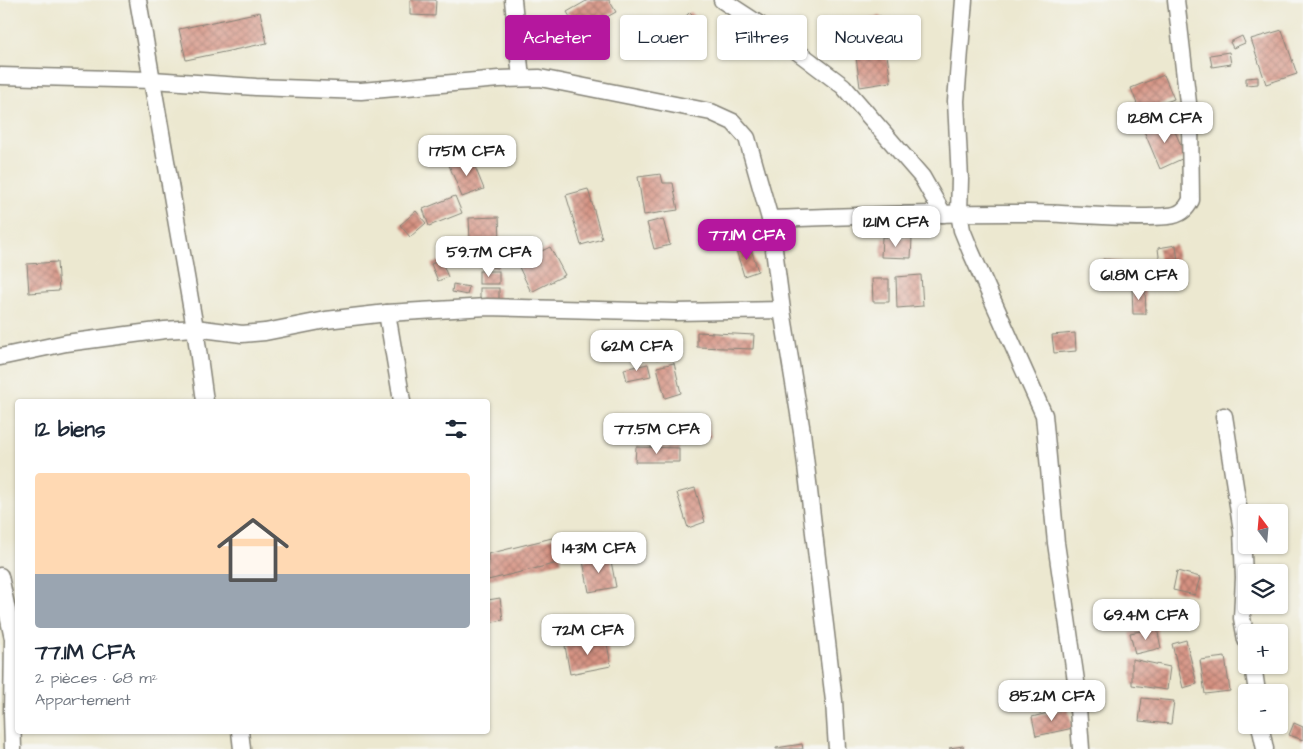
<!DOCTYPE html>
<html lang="fr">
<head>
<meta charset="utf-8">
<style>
	:root { --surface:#fff; --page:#f2f2f3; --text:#1f2937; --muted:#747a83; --accent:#b5179e }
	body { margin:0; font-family:"Architects Daughter",sans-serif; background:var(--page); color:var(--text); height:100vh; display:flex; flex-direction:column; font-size:19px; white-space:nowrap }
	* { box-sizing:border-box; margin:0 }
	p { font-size:16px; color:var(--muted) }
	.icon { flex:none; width:28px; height:28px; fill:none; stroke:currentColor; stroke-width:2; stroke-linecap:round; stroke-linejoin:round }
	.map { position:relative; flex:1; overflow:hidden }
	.panel { position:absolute; left:15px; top:399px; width:475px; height:335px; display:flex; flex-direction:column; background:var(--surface); border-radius:5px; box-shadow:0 1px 4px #0004 }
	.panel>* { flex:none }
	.banner { position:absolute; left:505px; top:15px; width:475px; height:45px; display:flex; gap:10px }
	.needle { width:32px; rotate:344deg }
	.fabs { position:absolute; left:1238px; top:504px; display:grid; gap:10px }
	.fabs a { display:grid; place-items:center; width:50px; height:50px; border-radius:5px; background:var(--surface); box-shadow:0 1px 4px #0004; font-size:25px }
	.price { position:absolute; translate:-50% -42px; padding:0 11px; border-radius:10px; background:#fff; color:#222; font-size:16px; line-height:32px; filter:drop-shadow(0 1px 2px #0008) }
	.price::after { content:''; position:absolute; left:50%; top:30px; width:15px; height:11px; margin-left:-8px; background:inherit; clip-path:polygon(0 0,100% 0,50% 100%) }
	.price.current { background:var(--accent); color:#fff }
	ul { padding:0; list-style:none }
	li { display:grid; align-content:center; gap:10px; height:265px; padding:0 20px }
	li span { display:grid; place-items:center; height:155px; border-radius:5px; color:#555 }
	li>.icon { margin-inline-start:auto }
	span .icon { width:90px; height:90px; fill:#fffc; stroke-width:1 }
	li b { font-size:21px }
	h2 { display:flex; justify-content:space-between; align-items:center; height:60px; padding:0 20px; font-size:21px }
	.chip { padding:0 18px; border-radius:5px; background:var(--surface); box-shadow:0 1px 4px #0004; font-size:18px; line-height:45px }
	.chip.current { background:var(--accent); color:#fff }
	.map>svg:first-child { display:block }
	.building { fill:url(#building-cross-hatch) }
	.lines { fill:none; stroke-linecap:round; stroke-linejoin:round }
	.minor-casing { stroke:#848276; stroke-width:19 }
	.minor { stroke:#fff; stroke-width:16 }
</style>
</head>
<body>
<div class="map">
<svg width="1303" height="749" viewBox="0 0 1303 749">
	<defs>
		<pattern id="building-cross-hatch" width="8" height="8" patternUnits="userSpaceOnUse" patternTransform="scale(1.25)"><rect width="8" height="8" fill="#d59181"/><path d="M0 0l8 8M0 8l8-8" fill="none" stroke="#ac7669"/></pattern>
	</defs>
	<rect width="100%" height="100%" fill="#f6f6f2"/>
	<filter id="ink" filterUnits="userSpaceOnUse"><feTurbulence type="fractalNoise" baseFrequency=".02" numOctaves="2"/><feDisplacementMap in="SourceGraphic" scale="10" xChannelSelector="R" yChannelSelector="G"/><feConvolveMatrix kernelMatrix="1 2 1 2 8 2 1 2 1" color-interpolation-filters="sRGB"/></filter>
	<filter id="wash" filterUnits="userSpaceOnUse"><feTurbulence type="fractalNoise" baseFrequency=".0096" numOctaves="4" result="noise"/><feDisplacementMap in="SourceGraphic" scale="20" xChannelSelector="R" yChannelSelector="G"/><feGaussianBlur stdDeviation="1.12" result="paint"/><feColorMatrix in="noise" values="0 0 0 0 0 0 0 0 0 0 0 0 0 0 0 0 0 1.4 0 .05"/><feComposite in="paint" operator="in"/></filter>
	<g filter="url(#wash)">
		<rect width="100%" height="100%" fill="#ece8d0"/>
		<g id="blocks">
			<g class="building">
				<polygon points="410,0 436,0 435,16 410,15"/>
				<polygon points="588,0 609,0 616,12 579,32 567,12"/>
				<polygon points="260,12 267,43 186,60 179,29"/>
				<polygon points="690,12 703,26 695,34 682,20"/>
				<polygon points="881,16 891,82 860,87 851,20"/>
				<polygon points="1282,30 1297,74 1266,84 1251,39"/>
				<polygon points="1242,36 1245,43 1233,48 1230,42"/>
				<polygon points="1229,52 1231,64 1212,67 1210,55"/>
				<polygon points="1164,75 1174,99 1140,112 1131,88"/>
				<polygon points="1258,77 1258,84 1246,85 1246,78"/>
				<polygon points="1170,120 1186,157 1160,169 1144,131"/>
				<polygon points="471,157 484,189 462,197 449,165"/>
				<polygon points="661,174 663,183 673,183 678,210 644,215 638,177"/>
				<polygon points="588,189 602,239 581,245 566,195"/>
				<polygon points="455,196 462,213 429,226 423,209"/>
				<polygon points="416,211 426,223 410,237 400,225"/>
				<polygon points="499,217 500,240 470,241 469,218"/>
				<polygon points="663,219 670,245 654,249 647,223"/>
				<polygon points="882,237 912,238 911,258 881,257"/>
				<polygon points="1176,245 1178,262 1160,265 1158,248"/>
				<polygon points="750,246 758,271 744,276 736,250"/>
				<polygon points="550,247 565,275 531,292 517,263"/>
				<polygon points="468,249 500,253 498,268 466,264"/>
				<polygon points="1103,259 1122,261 1121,272 1102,270"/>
				<polygon points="441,260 448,277 438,281 431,264"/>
				<polygon points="57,262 59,291 29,293 27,264"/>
				<rect x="479" y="271" width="20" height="13"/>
				<polygon points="921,275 923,306 897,308 896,277"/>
				<polygon points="872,279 889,279 889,302 873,302"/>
				<polygon points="453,284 469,287 467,295 452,292"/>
				<rect x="480" y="288" width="19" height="18"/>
				<polygon points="1132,288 1145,288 1146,314 1133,314"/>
				<polygon points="697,332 754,335 753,349 697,347"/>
				<polygon points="1075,333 1076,351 1054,353 1052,335"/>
				<polygon points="675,343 677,356 656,359 654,346"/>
				<polygon points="674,363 681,393 665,398 657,367"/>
				<polygon points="648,364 651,376 627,381 624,369"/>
				<polygon points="705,414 711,437 684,444 678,421"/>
				<polygon points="644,424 647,435 632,440 629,429"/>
				<polygon points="636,447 679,448 679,462 635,462"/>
				<polygon points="695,488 705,522 688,528 677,493"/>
				<polygon points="556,537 562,562 488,580 488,554"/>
				<polygon points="610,556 616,587 589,592 583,561"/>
				<polygon points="1177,571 1200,577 1195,595 1173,590"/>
				<polygon points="500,598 503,620 488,623 488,600"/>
				<polygon points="1152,600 1157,623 1133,627 1128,605"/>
				<polygon points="1157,628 1161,648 1135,654 1130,633"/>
				<polygon points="606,638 611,666 570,674 565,646"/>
				<polygon points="1186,640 1197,684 1183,688 1172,644"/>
				<polygon points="1225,657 1230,691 1205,694 1200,660"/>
				<polygon points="1132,659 1170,667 1167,690 1132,685"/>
				<polygon points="1142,698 1174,701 1171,724 1139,721"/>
				<polygon points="1068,708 1073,728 1036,736 1032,717"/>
				<polygon points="1294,723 1303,727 1303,740 1289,735"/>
				<polygon points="802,744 803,749 776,749 776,748"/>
				<polygon points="963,746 964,749 950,749 949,748"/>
			</g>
		</g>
	</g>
	<g filter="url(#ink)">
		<use href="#blocks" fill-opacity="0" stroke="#848276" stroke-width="1"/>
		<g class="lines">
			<defs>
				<g id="minor">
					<polyline points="138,0 195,328 205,401"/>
					<polyline points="513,0 521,78"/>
					<polyline points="722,0 774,34 843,86 922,177 943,214"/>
					<polyline points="964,0 956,101 960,179 959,213 962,230 971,252 1044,415 1056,543 1076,681 1081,749"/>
					<polyline points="0,76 152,80 256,87 361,91 499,79 540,78 711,112 733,122 747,138 770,219 782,310 802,432 834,701 837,749"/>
					<path d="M 770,219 C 856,216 942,212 1028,213 C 1074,213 1122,220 1168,216 C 1180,215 1186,210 1191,200 L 1190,120 L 1176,0"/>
					<polyline points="387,313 402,401"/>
					<polyline points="0,357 66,343 165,330 195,328 242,334 265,332 326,320 387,313 487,307 676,312 782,310"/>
					<polyline points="1224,416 1242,531 1244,578 1242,618 1246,640"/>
					<polyline points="0,576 13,639 12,714 13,749"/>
					<polyline points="1253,665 1257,692"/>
					<polyline points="1260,725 1265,749"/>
					<polyline points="240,731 242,749"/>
				</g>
			</defs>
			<use href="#minor" class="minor-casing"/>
			<use href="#minor" class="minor"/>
		</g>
	</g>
</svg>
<div class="fabs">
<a><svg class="needle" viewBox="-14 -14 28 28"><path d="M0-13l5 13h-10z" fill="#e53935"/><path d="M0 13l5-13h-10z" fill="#747a83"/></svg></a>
<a><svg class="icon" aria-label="layers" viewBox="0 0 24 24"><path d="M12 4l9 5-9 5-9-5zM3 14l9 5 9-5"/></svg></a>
<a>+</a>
<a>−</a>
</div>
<b class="price" style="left:1165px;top:144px">128M CFA</b>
<b class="price" style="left:467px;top:177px">175M CFA</b>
<b class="price" style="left:896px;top:248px">121M CFA</b>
<b class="price current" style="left:747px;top:261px">77.1M CFA</b>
<b class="price" style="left:489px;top:278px">59.7M CFA</b>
<b class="price" style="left:1139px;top:301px">61.8M CFA</b>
<b class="price" style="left:637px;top:372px">62M CFA</b>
<b class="price" style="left:657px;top:455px">77.5M CFA</b>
<b class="price" style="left:599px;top:574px">143M CFA</b>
<b class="price" style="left:1146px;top:641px">69.4M CFA</b>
<b class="price" style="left:588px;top:656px">72M CFA</b>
<b class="price" style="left:1052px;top:722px">85.2M CFA</b>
<div class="banner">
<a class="chip current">Acheter</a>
<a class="chip">Louer</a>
<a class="chip">Filtres</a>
<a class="chip">Nouveau</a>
</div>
<section class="panel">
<h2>12 biens<svg class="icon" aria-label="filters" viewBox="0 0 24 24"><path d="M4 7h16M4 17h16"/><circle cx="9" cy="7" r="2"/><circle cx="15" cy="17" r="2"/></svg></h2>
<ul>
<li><span style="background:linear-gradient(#ffd9b3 65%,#9aa5b1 0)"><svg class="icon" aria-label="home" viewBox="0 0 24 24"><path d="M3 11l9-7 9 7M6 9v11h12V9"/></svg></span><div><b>77.1M CFA</b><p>2 pièces · 68 m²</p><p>Appartement</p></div></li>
</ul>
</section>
</div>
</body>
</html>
